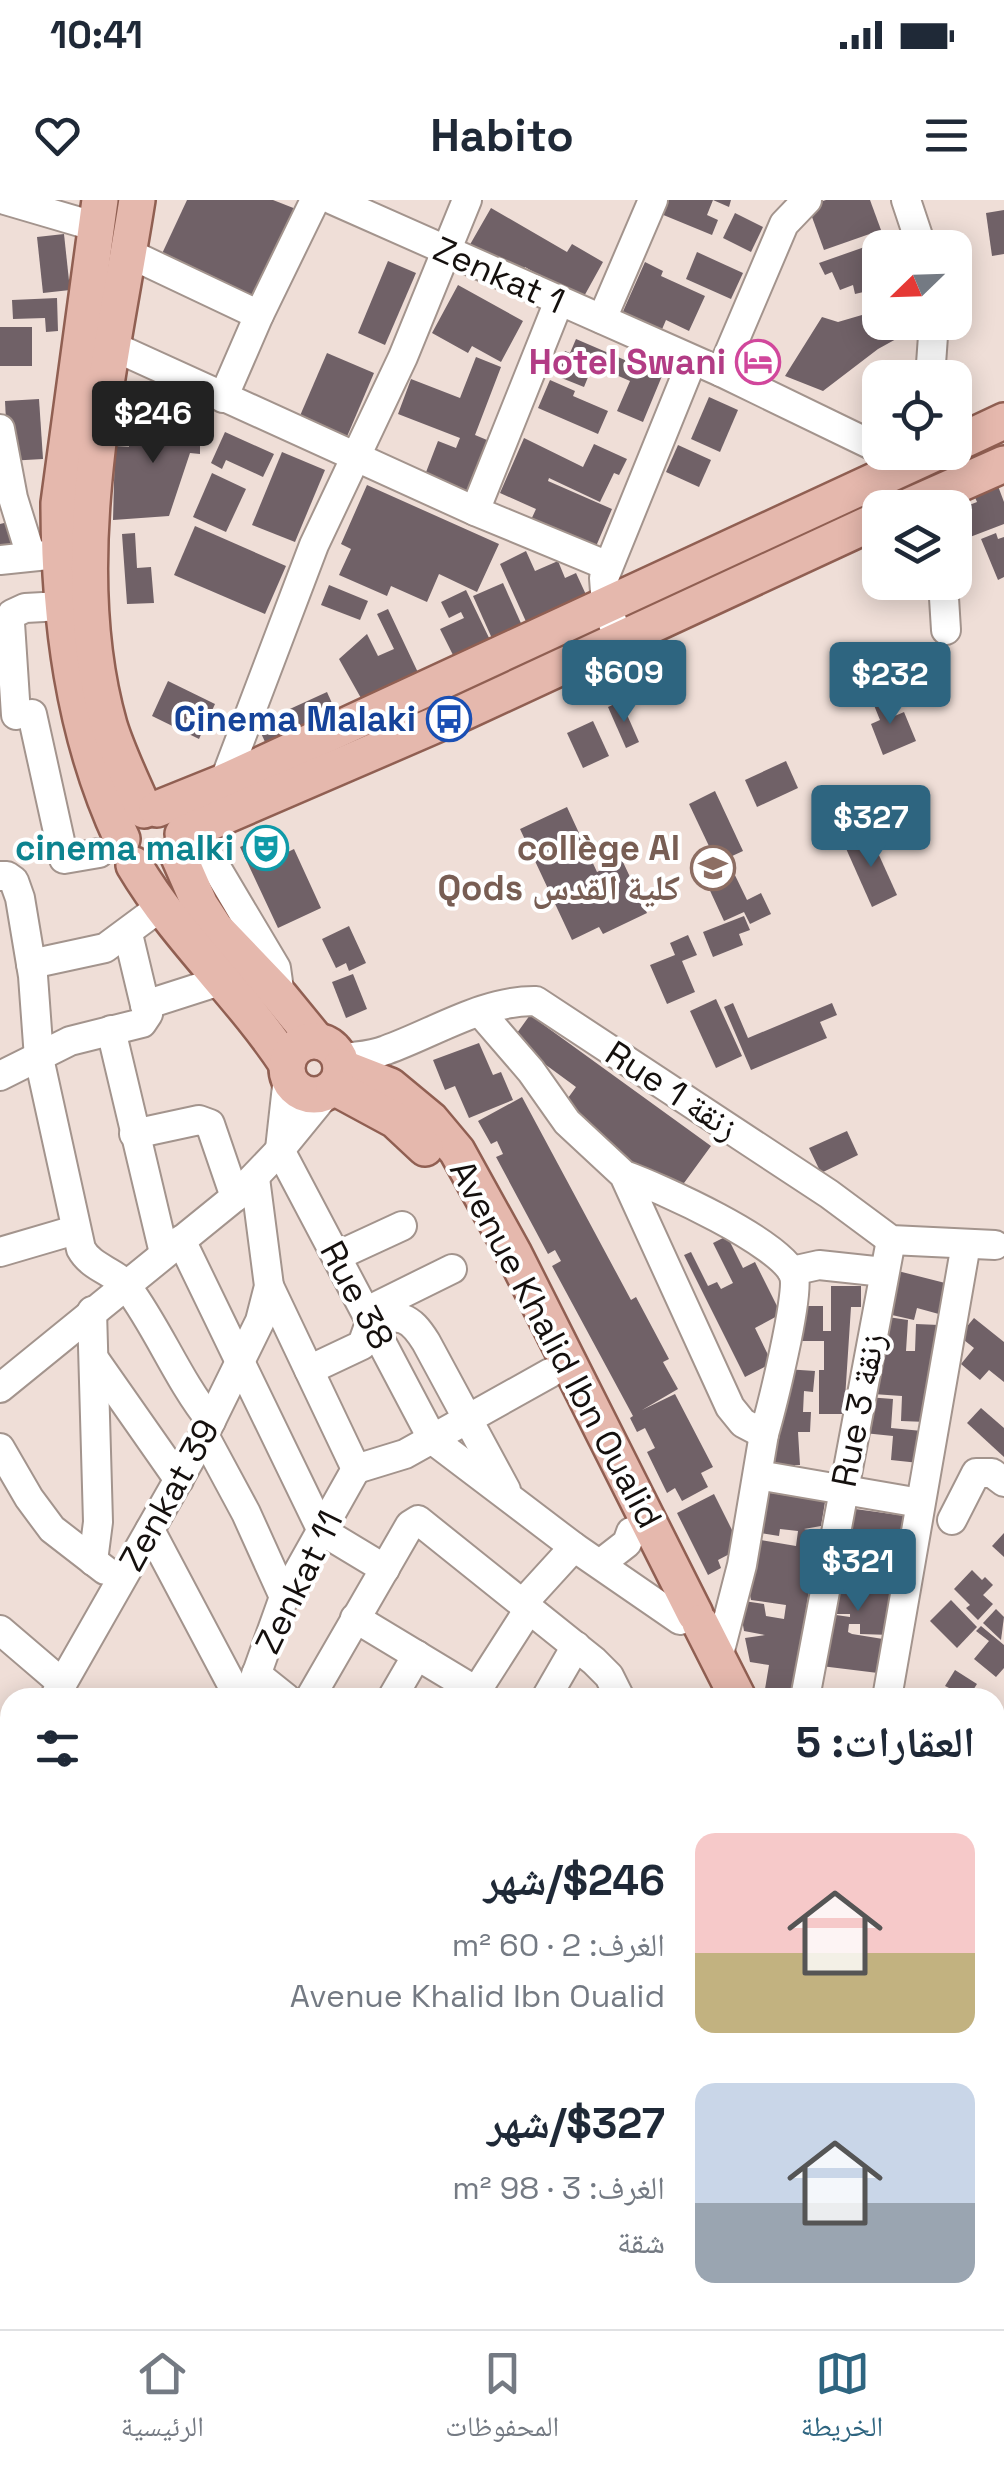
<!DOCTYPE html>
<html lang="ar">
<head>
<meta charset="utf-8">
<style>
	:root { --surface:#fff; --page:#f2f2f3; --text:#1f2937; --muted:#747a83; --line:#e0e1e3; --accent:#2e6580 }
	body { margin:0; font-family:"Space Grotesk","Noto Naskh Arabic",sans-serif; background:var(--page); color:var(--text); direction:rtl; height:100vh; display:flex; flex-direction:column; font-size:38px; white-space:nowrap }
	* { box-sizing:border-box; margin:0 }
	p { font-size:32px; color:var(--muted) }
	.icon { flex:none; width:55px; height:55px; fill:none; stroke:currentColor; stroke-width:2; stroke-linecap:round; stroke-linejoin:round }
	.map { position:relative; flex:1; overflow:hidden; direction:ltr }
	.side { position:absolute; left:0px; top:1488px; width:1005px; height:642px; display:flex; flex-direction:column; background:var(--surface); border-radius:30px 30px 0 0; box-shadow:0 5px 25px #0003; direction:rtl }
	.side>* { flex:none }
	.needle { width:65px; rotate:247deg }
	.fabs { position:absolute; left:862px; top:30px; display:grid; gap:20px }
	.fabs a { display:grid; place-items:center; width:110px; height:110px; border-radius:20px; background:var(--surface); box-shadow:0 5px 25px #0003; font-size:50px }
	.price { position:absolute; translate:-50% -85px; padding:0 22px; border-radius:10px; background:var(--accent); color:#fff; font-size:32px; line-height:65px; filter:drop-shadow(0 2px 5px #0008) }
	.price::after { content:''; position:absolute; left:50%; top:60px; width:30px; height:22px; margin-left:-15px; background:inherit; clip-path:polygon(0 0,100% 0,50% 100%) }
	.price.selected { background:#222; color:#fff }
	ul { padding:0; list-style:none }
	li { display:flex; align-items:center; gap:30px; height:250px; padding:0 30px }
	li span { display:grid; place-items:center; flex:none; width:280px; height:200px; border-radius:20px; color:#555 }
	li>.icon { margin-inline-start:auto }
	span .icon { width:120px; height:120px; fill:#fffc; stroke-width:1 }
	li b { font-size:42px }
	h2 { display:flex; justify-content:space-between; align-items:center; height:120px; padding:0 30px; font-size:42px }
	.status { display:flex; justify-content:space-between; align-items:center; height:70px; padding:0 50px; background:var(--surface); direction:ltr }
	.status svg { height:28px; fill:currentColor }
	header { display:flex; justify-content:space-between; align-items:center; height:130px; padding:0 30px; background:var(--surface); font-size:45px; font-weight:700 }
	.tab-bar { display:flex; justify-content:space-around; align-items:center; height:140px; border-top:2px solid var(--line); background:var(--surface); font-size:28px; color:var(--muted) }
	.tab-bar a { display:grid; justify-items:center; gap:5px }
	.tab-bar .selected { color:var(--accent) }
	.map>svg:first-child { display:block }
	.commercial { fill:#ead1d8 }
	.green { fill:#e29e80 }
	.building { fill:#706167 }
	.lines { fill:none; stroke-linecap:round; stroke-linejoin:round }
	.minor-casing { stroke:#a3948d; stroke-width:32 }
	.major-casing { stroke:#905f52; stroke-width:40 }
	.minor { stroke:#fff; stroke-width:28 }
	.major { stroke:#e5b8ad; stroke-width:35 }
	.rail-casing { stroke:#4e4643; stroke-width:10 }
	.rail { stroke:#fff; stroke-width:6; stroke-dasharray:19; stroke-linecap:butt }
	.labels { text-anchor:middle; stroke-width:8; stroke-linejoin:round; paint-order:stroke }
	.street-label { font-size:35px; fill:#15100e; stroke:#fff }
	.hotel-label { font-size:35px; font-weight:bold; fill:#b23c85; stroke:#fff; text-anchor:end }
	.transit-label { font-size:35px; font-weight:bold; fill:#164399; stroke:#fff; text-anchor:end }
	.culture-label { font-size:35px; font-weight:bold; fill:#0d838f; stroke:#fff; text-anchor:end }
	.education-label { font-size:35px; font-weight:bold; fill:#785e54; stroke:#fff; text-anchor:end }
</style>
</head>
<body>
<div class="status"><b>10:41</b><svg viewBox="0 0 49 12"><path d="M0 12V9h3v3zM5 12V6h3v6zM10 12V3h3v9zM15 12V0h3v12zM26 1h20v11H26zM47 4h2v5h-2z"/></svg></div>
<header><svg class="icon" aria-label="menu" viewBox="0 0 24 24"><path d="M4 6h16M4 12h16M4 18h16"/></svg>Habito<svg class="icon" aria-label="heart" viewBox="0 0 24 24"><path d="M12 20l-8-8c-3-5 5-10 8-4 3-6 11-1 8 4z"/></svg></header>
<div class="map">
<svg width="1004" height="2129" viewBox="0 0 1004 2129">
	<rect width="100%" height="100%" fill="#efded7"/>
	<polygon class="commercial" points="995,1770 1004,1774 1004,1969 995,1951"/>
	<g class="green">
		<polygon points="995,1560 1004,1566 1004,1658 995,1653"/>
		<polygon points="10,1819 10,1987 0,1989 0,1822"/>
	</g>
	<g class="building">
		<polygon points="187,0 273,0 296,9 252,103 160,58"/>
		<polygon points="666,0 731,0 729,7 713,0 707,15 718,20 712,35 661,14"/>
		<polygon points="826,0 870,0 881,30 824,50 808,6"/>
		<polygon points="491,8 567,52 572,44 603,62 582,100 525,67 519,78 468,48"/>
		<polygon points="1004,10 1004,54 992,56 986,13"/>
		<polygon points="735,13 763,27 751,52 723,38"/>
		<polygon points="64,34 70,90 43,93 37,37"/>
		<polygon points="893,37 897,48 880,48 880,122 927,122 878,149 823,191 785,176 822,117 838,122 879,110 872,90 855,94 853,85 840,90 832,72 825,75 819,63"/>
		<polygon points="697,52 743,73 731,99 686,79"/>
		<polygon points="388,61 416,73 385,145 358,133"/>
		<polygon points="645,62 663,71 661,76 705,96 689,131 666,120 660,134 621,116"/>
		<polygon points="458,85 523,121 501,162 472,146 468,153 432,133"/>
		<polygon points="57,98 58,131 46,132 45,118 13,119 12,100"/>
		<rect x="0" y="127" width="32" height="39"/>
		<polygon points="576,139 662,176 643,222 617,211 630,181 593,165 584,187 554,175 565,151 570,153"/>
		<polygon points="327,153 374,173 343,246 296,225"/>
		<polygon points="476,157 501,167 475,235 487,240 466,296 423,280 438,241 456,248 460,238 398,214 411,179 460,198"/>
		<polygon points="550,180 575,191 573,196 608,211 598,234 538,208"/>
		<polygon points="709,197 738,210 720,252 691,239"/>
		<polygon points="39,199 43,259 8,261 5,201"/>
		<polygon points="146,206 167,207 169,219 200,222 200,254 190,253 169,316 113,320 115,246 129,247 129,235 143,235"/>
		<polygon points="225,232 274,254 263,277 226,260 222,269 211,263"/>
		<polygon points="524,238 583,267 594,244 627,259 619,275 614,273 600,302 549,278 548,281 612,309 594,351 530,322 536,309 500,293"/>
		<polygon points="678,245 711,260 699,287 666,272"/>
		<polygon points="282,252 325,270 295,342 252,325"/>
		<polygon points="212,273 246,289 226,332 193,317"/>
		<polygon points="367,285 499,344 477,392 439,374 427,402 391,386 387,396 339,375 351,349 341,344"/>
		<polygon points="998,286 1004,302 1004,324 970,337 959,309 977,302 971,288 987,291"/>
		<polygon points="8,322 16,348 0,353 0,324"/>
		<polygon points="195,326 286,366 265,414 174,375"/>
		<polygon points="135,333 137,368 151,367 154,403 127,404 122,334"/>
		<polygon points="996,333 998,339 1004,337 1004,377 998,380 981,339"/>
		<polygon points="526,351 535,371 558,361 565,378 576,373 588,399 528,426 500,364"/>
		<polygon points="503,383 524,430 494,443 473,396"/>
		<polygon points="329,385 368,401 360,420 321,405"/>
		<polygon points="466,390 491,442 455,459 440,429 464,418 461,412 449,418 441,402"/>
		<polygon points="388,409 422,481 366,507 339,459 367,434 378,456 394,449 377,414"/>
		<polygon points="168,481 215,504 199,539 152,516"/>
		<polygon points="879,489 890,518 904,512 916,541 883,555 871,524 880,520 869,493"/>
		<polygon points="327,492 339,519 269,551 257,524"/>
		<polygon points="621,501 639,542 626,548 608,507"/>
		<polygon points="593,521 609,556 583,568 567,533"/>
		<polygon points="786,561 798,588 757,607 745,580"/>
		<polygon points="715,591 743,651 717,663 689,604"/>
		<polygon points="567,607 597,672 622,660 647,713 603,734 599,727 572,740 520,629"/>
		<polygon points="869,633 897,695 872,707 844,644"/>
		<polygon points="261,637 271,660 294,649 321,708 278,728 240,647"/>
		<polygon points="732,669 747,700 761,693 771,714 750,724 744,712 724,721 706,682"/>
		<polygon points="744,716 750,730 739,734 743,745 713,757 703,732"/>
		<polygon points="349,726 366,763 349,771 346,763 336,768 322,739"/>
		<polygon points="688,735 697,755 682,761 695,792 667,804 650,765 675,755 670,743"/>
		<polygon points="353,774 367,809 346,818 332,782"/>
		<polygon points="716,799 742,856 716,868 690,811"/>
		<polygon points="733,803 748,838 832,803 837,815 820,822 827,838 751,870 724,807"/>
		<polygon points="530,815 711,946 676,994 560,909 576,887 512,840"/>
		<polygon points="479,843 493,875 501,872 513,900 469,918 455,886 445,890 433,860"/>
		<polygon points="522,897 631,1100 636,1097 669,1159 663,1162 678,1189 642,1210 675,1194 713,1267 701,1273 708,1287 682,1301 675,1288 667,1293 647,1252 655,1248 645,1228 637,1232 630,1218 633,1216 552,1066 561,1061 555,1050 548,1054 496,957 503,954 497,941 491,944 478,921"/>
		<polygon points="847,931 858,955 821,973 809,948"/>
		<polygon points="727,1036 743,1068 755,1062 781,1114 755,1128 772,1163 745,1177 684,1055 691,1052 708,1086 717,1082 721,1089 733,1083 713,1043"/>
		<polygon points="894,1070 953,1085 946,1116 917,1108 914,1120 883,1113"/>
		<polygon points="831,1086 861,1086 861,1107 851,1107 844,1214 819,1214 819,1170 824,1170 824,1141 795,1141 795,1106 823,1106 823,1131 831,1131"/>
		<polygon points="881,1116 908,1120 906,1151 915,1151 916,1124 939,1125 927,1222 901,1221 902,1196 873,1194"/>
		<polygon points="974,1118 1004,1142 1004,1182 989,1170 980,1180 961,1164 974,1148 959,1136"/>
		<polygon points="785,1169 815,1171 813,1192 804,1191 803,1212 811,1212 810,1232 798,1232 800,1265 795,1265 794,1277 768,1275"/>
		<polygon points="867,1197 893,1199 891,1228 922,1231 919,1263 891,1260 893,1236 864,1233"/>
		<polygon points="981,1208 1004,1228 1004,1257 967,1223"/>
		<polygon points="765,1292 825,1302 821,1326 804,1329 818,1332 793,1493 765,1489 769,1465 750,1462 745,1438 765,1435 744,1431 742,1419 744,1401 764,1404 766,1416 784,1419 786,1405 751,1400 748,1386 755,1339 796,1346 798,1331 780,1329 779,1336 760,1333"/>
		<polygon points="714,1294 741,1348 718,1360 721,1368 708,1375 677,1313"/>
		<polygon points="848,1308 906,1316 901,1356 883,1353 884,1344 864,1341 863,1349 842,1346"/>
		<polygon points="1004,1333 1004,1357 992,1346"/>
		<polygon points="836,1351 870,1352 870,1369 892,1370 891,1435 860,1434 860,1424 849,1424 848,1432 852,1434 883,1439 878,1473 821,1466 829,1414 850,1417 850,1414 836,1414"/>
		<polygon points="972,1370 982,1380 985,1377 993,1385 983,1395 993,1404 978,1420 966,1408 970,1405 954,1389"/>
		<polygon points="951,1400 977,1427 957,1448 930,1421"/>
		<polygon points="996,1409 1004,1417 1001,1440 983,1423"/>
		<polygon points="981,1426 1004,1445 1004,1468 996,1477 974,1459 989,1441 976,1431"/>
		<polygon points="955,1470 977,1484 968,1498 943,1498 949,1488 945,1486"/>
		<polygon points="744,2120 778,2120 776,2129 743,2129"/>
		<polygon points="831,2120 967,2120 967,2124 833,2129"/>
	</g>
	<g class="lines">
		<defs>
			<g id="minor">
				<polyline points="5,0 97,27"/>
				<polyline points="333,0 721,172 880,249"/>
				<polyline points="906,0 922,48"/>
				<polyline points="128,53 259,115"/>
				<polyline points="602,119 653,0"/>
				<polyline points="97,139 475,311 608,366"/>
				<polyline points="721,172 784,24 807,0"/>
				<polyline points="930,178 934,122"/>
				<polyline points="223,198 259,115 315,0"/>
				<polyline points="0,229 13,298 31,356"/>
				<polyline points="475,311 559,101"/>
				<polyline points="0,360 48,355"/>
				<polyline points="943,382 946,430"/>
				<polyline points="619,439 606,405 604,378 692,161"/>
				<polyline points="32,514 64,659 99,653"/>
				<polyline points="16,515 10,423 12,414 25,408 62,406"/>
				<polyline points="224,582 314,345 403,157 467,0"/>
				<polyline points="184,642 202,649 210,657 276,768 280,796"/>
				<path d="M 0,676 L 7,676 L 14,681 L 20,698 L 33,776 L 39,858 L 81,1049 C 92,1069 116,1071 128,1088 C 159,1130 178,1180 211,1221"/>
				<polyline points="128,734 145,805"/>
				<polyline points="31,764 105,748 159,708"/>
				<path d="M 481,813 L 531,871 L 567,922 L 624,975 L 730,1207 L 743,1223 L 764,1234 C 771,1210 800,1095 794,1076 C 783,1043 658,987 624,975"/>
				<polyline points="111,830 164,1053"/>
				<path d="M 339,859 C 355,856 372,856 386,850 C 434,833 484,800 536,801 L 829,994 L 891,1040 L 995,1045"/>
				<polyline points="0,876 70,841 142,823 148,814 145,805 220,781"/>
				<polyline points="134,934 199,920 210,924 235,997"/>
				<polyline points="280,949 288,877"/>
				<polyline points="280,950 433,1240 574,1347 680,1420"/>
				<polyline points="181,1040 322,1331"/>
				<polyline points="0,1052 75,1030"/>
				<polyline points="337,1056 402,1026"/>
				<polyline points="792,1071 819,1065 884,1072"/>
				<polyline points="269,1086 356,1269"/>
				<polyline points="92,1111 98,1322 93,1361"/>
				<polyline points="367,1111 452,1069"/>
				<polyline points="95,1160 179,1280"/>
				<path d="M 309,1170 L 362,1145 L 371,1120 C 401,1115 409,1115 426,1142 L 506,1290"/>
				<polyline points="0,1188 235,997 280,950 329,890"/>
				<polyline points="204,1235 246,1313 284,1397"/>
				<polyline points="0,1248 29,1298 52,1329 105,1370"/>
				<polyline points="356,1269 405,1254 550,1173"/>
				<polyline points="758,1275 920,1303"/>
				<polyline points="952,1320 976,1273 992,1273 1004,1282"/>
				<polyline points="150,1330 239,1498"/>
				<polyline points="322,1331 385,1369"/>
				<polyline points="600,1364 627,1343 631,1332"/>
				<polyline points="522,1404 574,1347"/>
				<polyline points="355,1418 476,1491"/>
				<polyline points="0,1430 62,1483"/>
				<polyline points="718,1458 742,1365 764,1234"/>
				<polyline points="256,1474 286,1498"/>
				<polyline points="54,1498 204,1235 260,1121 269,1086 255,978"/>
				<polyline points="248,1498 284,1397 356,1269"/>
				<polyline points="310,1498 410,1325 418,1320 594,1461 609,1476 620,1498"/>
				<polyline points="392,1498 417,1455"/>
				<polyline points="472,1498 529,1409"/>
				<polyline points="546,1498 576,1446"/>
				<polyline points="805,1498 891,1040"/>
				<polyline points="887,1498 966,1044"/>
				<polyline points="0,1549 10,1557"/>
				<polyline points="0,1599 10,1580"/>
				<polyline points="0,1703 10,1698"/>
				<polyline points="0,2029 10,2024"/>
				<polyline points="8,2112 10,2111"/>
				<polyline points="143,2120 146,2129"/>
				<polyline points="390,2120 394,2129"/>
				<polyline points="167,2129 191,2120"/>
				<polyline points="492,2129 493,2120"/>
				<polyline points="587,2129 588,2120"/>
				<polyline points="728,2129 730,2120"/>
			</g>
			<g id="major">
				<path d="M 100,0 L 59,303 C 59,418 73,534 122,639"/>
				<path d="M 137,0 C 111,165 62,361 109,525 C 118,554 132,582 144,610"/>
				<polyline points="955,244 1004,221"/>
				<polyline points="905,308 1004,264"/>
				<polyline points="157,609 224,582 937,252"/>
				<polyline points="183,634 449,519 880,319"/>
				<polyline points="179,657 200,705 215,728 280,796 316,840"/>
				<path d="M 134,665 C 178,739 240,793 287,864"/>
				<circle cx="314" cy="868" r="27"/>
				<polyline points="341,867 390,886 431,920 457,951 514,1054 695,1414"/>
				<polyline points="334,887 395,920 425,948"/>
				<polyline points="700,1423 738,1498"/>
				<polyline points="995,1987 1004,2004"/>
				<polyline points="995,2063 1004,2082"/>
			</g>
		</defs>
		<use href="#minor" class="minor-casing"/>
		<use href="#major" class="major-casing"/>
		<use href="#minor" class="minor"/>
		<use href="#major" class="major"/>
		<defs>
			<g id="rail">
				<polyline points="995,1721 1004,1725"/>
				<polyline points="0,1734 10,1731"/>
				<polyline points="995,1738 1004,1742"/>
				<polyline points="0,1750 10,1747"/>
			</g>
		</defs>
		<use href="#rail" class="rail-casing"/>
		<use href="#rail" class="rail"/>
	</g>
	<defs>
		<symbol id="hotel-ring" viewBox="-11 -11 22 22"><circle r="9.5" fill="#fff" stroke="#d1479c" stroke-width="1.5"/><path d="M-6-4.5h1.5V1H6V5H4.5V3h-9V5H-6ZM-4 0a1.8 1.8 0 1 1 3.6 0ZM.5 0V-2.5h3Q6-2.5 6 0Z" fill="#d1479c"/></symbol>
		<symbol id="bus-ring" viewBox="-11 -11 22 22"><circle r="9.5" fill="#fff" stroke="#1a4fb4" stroke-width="1.5"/><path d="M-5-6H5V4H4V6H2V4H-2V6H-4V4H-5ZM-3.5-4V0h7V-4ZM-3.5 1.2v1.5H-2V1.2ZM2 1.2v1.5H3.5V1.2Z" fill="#1a4fb4"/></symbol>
		<symbol id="theatre-ring" viewBox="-11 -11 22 22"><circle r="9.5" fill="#fff" stroke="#0f9aa8" stroke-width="1.5"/><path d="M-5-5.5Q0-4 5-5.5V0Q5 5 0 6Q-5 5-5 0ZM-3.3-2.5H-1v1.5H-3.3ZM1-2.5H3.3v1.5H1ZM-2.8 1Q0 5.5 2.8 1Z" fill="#0f9aa8"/></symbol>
		<symbol id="university-ring" viewBox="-11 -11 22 22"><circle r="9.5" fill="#fff" stroke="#8d6e63" stroke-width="1.5"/><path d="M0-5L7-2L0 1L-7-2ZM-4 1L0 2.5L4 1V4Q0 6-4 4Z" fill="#8d6e63"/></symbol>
	</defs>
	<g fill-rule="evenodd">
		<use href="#hotel-ring" x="733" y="137" width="50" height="50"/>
		<use href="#bus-ring" x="424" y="494" width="50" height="50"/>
		<use href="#theatre-ring" x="241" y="623" width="50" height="50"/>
		<use href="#university-ring" x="688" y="643" width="50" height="50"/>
	</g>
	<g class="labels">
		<g class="street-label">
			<text transform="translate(499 75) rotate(24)" y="12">Zenkat 1</text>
			<text transform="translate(672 890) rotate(33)" y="12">Rue 1 زنقة</text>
			<text transform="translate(357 1095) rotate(62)" y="12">Rue 38</text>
			<text transform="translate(556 1144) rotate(62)" y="12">Avenue Khalid Ibn Oualid</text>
			<text transform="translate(858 1210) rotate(-79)" y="12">Rue 3 زنقة</text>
			<text transform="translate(169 1295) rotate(-61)" y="12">Zenkat 39</text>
			<text transform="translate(299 1382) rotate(-64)" y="12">Zenkat 11</text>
		</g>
		<g class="hotel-label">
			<text x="726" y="174">Hotel Swani</text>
		</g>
		<g class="transit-label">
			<text x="416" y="531">Cinema Malaki</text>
		</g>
		<g class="culture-label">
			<text x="234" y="660">cinema malki</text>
		</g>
		<g class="education-label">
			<text x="680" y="660">collège Al<tspan x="680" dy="40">Qods كلية القدس</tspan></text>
		</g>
	</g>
</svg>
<div class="fabs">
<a><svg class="needle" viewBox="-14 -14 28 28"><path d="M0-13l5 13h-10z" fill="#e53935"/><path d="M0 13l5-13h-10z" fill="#747a83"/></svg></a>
<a><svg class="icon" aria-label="locate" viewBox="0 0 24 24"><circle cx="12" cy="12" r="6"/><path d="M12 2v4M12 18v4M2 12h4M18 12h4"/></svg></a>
<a><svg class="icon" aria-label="layers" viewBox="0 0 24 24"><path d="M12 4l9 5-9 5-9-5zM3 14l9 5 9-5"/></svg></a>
</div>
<b class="price selected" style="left:153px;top:266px">$246</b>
<b class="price" style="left:624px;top:525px">$609</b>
<b class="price" style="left:890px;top:527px">$232</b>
<b class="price" style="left:871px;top:670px">$327</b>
<b class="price" style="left:858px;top:1414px">$321</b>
<section class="side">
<h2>العقارات: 5<svg class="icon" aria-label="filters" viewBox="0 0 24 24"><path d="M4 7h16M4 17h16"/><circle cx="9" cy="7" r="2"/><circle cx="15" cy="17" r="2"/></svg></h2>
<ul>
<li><span style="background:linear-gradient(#f6c9c9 60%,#c2b280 0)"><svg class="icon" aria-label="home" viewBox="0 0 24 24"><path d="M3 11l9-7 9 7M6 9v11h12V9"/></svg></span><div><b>$246/شهر</b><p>الغرف: 2 · 60 m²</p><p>Avenue Khalid Ibn Oualid</p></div></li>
<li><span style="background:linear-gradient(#c9d6e8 60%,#9aa5b1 0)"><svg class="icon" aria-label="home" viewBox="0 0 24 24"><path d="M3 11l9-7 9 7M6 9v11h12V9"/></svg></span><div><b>$327/شهر</b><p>الغرف: 3 · 98 m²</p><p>شقة</p></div></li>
</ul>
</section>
</div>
<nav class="tab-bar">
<a class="selected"><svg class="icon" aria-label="map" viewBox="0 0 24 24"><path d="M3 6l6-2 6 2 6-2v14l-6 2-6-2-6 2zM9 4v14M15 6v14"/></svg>الخريطة</a>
<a><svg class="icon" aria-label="saved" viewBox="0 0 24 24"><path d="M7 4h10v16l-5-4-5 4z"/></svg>المحفوظات</a>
<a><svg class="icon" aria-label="home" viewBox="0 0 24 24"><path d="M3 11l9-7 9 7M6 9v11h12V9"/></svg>الرئيسية</a>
</nav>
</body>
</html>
